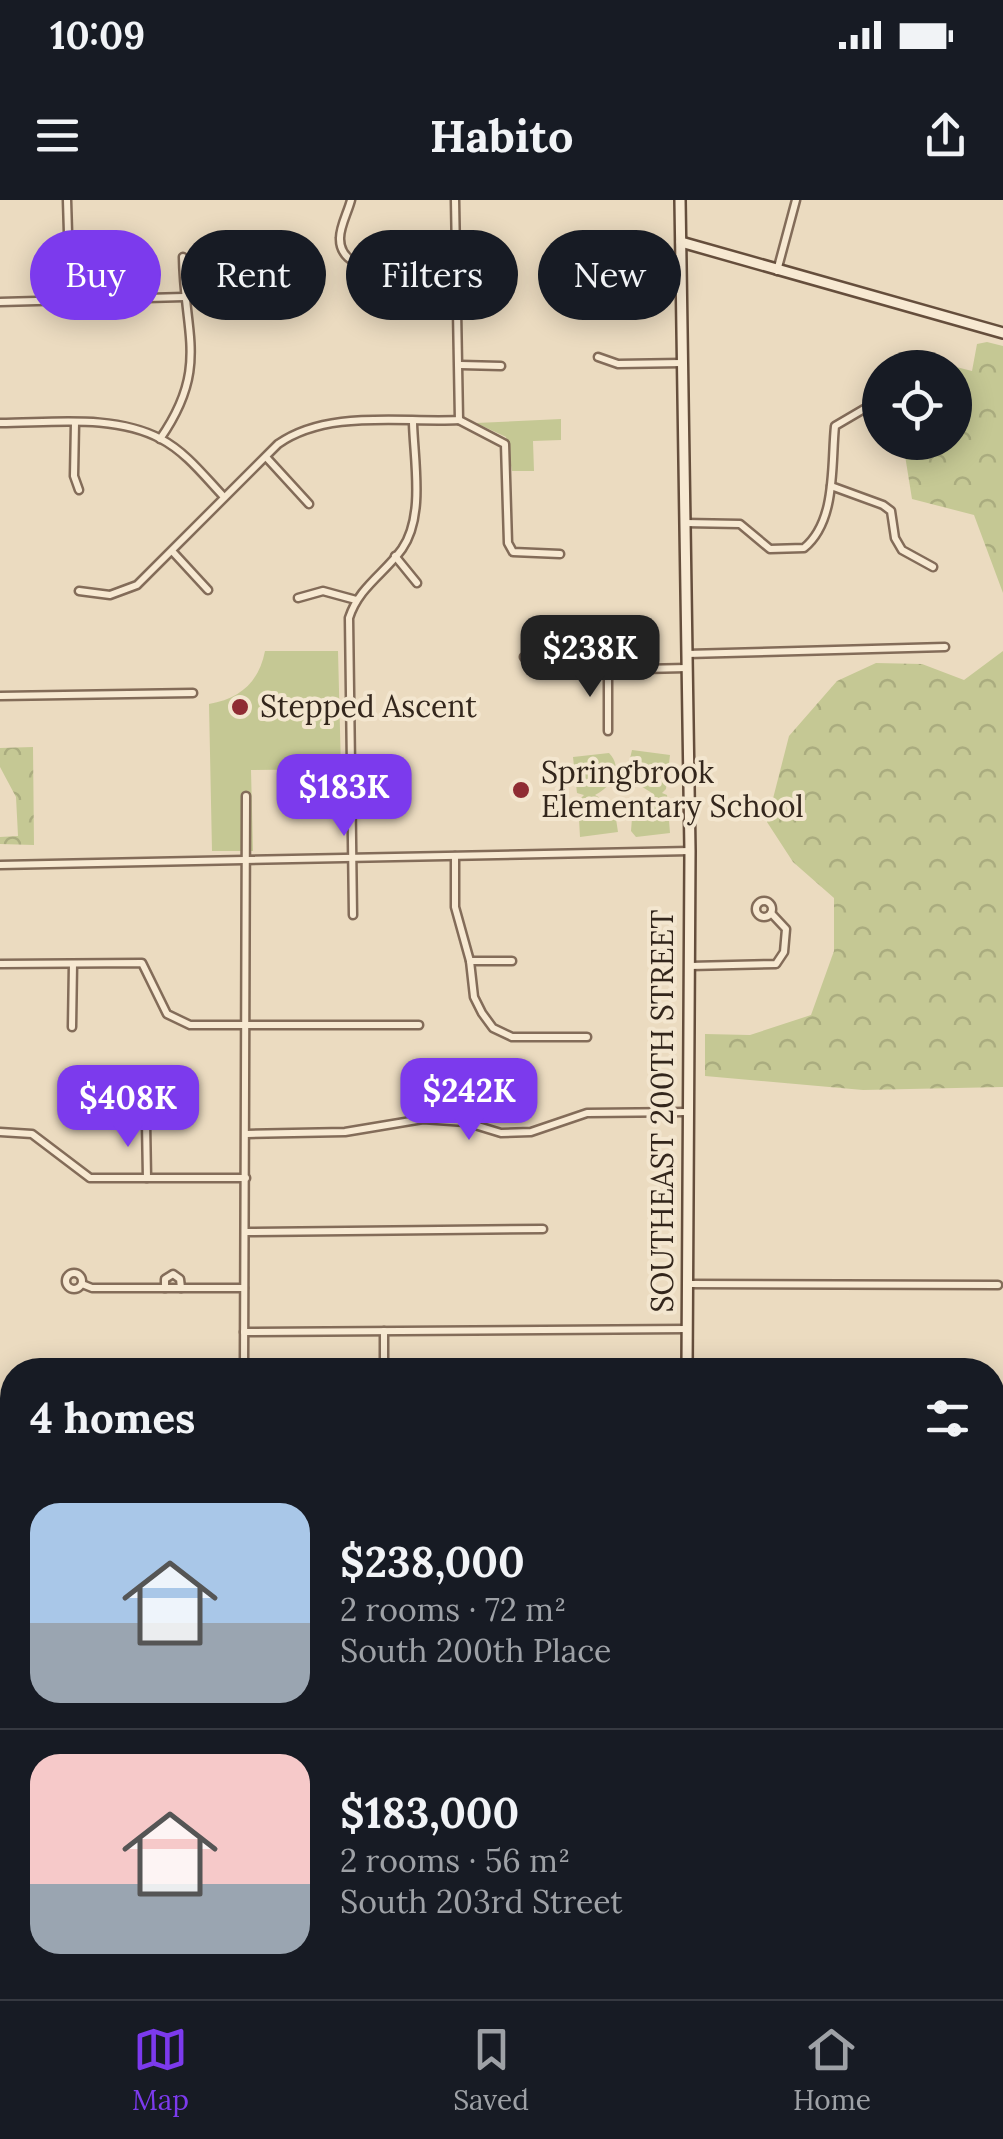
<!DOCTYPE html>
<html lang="en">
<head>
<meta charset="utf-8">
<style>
	:root { --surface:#171b24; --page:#20242c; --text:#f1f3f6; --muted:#9ea1a6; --line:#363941; --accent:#7c3aed }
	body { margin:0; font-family:Lora,serif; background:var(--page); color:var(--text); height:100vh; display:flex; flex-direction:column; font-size:38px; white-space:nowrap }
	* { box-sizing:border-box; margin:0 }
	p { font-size:32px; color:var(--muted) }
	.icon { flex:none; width:55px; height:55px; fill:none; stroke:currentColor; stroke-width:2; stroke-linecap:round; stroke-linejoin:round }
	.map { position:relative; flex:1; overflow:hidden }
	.sheet { position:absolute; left:0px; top:1158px; width:1005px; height:642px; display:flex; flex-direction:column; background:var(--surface); border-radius:40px 40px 0 0; box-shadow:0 5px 25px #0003 }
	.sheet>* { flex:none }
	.guide { position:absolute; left:30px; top:30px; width:945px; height:90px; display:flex; gap:20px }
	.buttons { position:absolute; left:862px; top:150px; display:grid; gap:20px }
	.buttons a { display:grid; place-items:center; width:110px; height:110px; border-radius:50%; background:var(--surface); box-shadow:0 5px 25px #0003; font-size:50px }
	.price { position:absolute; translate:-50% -85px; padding:0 22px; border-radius:20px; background:var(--accent); color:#fff; font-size:32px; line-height:65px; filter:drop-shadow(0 2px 5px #0008) }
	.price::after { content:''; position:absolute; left:50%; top:60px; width:30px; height:22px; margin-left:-15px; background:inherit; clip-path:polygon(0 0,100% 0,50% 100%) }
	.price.selected { background:#222; color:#fff }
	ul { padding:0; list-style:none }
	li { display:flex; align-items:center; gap:30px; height:250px; padding:0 30px }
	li+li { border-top:2px solid var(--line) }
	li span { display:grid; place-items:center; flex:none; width:280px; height:200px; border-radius:30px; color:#555 }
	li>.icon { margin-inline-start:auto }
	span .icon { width:120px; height:120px; fill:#fffc; stroke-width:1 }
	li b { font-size:42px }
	h2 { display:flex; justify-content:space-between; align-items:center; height:120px; padding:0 30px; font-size:42px }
	.pill { padding:0 35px; border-radius:45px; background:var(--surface); box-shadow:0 5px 25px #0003; font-size:35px; line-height:90px }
	.pill.selected { background:var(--accent); color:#fff }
	.status { display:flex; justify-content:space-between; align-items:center; height:70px; padding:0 50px; background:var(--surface); direction:ltr }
	.status svg { height:28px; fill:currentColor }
	header { display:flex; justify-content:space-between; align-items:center; height:130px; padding:0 30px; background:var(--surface); font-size:45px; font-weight:800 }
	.tabs { display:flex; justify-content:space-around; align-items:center; height:140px; border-top:2px solid var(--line); background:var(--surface); font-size:28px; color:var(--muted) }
	.tabs a { display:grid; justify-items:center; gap:5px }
	.tabs .selected { color:var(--accent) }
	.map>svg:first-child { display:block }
	.grass { fill:url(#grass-tufts) }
	.forest { fill:url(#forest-crowns) }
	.green { fill:#c5c894 }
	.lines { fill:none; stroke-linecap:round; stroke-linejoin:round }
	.stream { stroke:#6a8a80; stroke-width:2.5 }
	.street-casing { stroke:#836c59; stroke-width:11 }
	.secondary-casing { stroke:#654e3c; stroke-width:14 }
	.primary-casing { stroke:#513b2d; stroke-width:15 }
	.street { stroke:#f7e9d2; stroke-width:6 }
	.secondary { stroke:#f7e9d2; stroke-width:9 }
	.primary { stroke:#edcd98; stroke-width:10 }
	.poi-dot { fill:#8f2c33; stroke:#f3e6cf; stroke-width:4 }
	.labels { text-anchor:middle; stroke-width:8; stroke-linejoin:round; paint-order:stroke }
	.poi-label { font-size:30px; fill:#33261c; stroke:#f3e6cf; text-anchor:start }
	.street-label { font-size:30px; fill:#33261c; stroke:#f3e6cf }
</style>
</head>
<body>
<div class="status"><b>10:09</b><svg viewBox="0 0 49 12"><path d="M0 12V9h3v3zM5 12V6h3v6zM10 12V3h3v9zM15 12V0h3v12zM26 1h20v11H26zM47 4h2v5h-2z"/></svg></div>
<header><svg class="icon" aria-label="menu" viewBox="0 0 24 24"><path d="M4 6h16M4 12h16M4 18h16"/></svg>Habito<svg class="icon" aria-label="share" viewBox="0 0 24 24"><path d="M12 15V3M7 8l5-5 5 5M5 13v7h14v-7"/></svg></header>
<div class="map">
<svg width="1003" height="1799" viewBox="0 0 1003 1799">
	<defs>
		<pattern id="grass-tufts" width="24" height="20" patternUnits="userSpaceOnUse" patternTransform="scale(2.5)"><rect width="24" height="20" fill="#c5c894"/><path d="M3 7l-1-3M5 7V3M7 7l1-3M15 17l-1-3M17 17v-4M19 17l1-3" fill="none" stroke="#aaac7f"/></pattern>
		<pattern id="forest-crowns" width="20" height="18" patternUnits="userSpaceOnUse" patternTransform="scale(2.5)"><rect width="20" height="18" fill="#c5c894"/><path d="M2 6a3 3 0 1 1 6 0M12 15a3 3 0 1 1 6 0" fill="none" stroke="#aaac7f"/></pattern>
	</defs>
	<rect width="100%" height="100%" fill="#ebdbc0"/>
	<polygon class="grass" points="1003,1759 1003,1799 905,1799 905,1788 992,1788 993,1763"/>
	<g class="forest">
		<polygon points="987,142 1003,146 1003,393 974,315 912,299 903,243 955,242 955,168 924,167 913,156 972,171 977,144"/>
		<polygon points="1003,451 1003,887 863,890 705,876 705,834 750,835 811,815 834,751 834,698 793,662 767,622 789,536 837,481 876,463 922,464 964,480"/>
		<polygon points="33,547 34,645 0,644 0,637 18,636 16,597 0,567 0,548"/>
		<polygon points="1003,1651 1003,1759 993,1763 993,1652"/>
	</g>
	<g class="green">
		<polygon points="561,219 561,240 533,241 534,271 512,271 506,237 476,223"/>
		<path d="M 265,451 L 338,451 L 341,569 L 251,570 L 253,651 L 212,651 L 209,504 C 240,499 259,482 265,451 Z"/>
		<polygon points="632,550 670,555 666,589 662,593 667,595 670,633 636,637 631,631 633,605 652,593 631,580 628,567"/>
		<path d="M 609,553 C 624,568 611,587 595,595 L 614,606 L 618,632 L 580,637 L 578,601 L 584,595 L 577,593 L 573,557 Z"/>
	</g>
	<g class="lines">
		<g class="stream">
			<polyline points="992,1762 1003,1752"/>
			<polyline points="952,1799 964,1788"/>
		</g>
		<defs>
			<g id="street">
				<polyline points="67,0 70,99"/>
				<path d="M 351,0 C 348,12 340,26 340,38 C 339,71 390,73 412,67 C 429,63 438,52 456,51"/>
				<polyline points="455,0 459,220"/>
				<polyline points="777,71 796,0"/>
				<polyline points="0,102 184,97"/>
				<polyline points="598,157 618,164 682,163"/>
				<polyline points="461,165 501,166"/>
				<polyline points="459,220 505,244 508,343 513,352 560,354"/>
				<path d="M 0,223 C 52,223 114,214 161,239 C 186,252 205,277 224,297"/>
				<polyline points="75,223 74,276 79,290"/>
				<path d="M 160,239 C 210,167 184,134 183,57"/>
				<polyline points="266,257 309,304"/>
				<polyline points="831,286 883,305 891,311 895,338 902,350 933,367"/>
				<path d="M 685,323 L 740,324 L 770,349 L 804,348 C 837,321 831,264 835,226 L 864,209"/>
				<polyline points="173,352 208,390"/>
				<polyline points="395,356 417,383"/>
				<path d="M 79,391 L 110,395 L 137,385 L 278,244 C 328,209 401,223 459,220"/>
				<polyline points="298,398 323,391 356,400"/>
				<polyline points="687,454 945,447"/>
				<polyline points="524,457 532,465 550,471 687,468"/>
				<polyline points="608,469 608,531"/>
				<polyline points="0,496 193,493"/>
				<polyline points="455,656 455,707 470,761 474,797 482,813 493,828 512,837 587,837"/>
				<polyline points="0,665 690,651"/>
				<circle cx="764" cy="709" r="8"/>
				<path d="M 353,715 L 349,418 C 359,387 384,374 402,349 C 425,316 414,261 413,223"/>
				<polyline points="470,761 512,761"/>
				<polyline points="0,764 142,763 167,814 190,825 419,825"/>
				<polyline points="690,766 776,764 784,752 786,729 771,713"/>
				<polyline points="72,827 73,764"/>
				<polyline points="146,922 147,978"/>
				<polyline points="0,932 32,934 90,978 246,978"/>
				<polyline points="247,934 345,932 423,919 465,922 501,933 531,932 587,913 688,912"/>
				<polyline points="245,1032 543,1029"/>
				<circle cx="74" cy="1081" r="8"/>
				<polyline points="82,1084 92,1088 244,1088"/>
				<polyline points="688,1084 998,1085"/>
				<polyline points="165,1088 165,1079 173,1074 180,1079 181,1088"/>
				<polyline points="384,1131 384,1170"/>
				<polyline points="244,1132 687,1129"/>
				<polyline points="244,1170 246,596"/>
				<polyline points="992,1194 1001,1194"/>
				<polyline points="992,1302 1003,1302"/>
				<polyline points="244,1788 244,1799"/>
				<polyline points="449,1788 449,1799"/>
				<polyline points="534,1799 534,1788"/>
			</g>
			<g id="secondary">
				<polyline points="680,0 690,651 687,1170"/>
				<polyline points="681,42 1003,133"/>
				<polyline points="683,1788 683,1799"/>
			</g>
			<g id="primary">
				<polyline points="0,1518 12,1518"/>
				<polyline points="992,1521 1003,1521"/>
				<polyline points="0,1528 12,1528"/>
			</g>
		</defs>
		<use href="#street" class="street-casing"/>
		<use href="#secondary" class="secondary-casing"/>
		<use href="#primary" class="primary-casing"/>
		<use href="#street" class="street"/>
		<use href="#secondary" class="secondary"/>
		<use href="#primary" class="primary"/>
	</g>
	<g class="poi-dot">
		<circle cx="240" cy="507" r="10"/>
		<circle cx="521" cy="590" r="10"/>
	</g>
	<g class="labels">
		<g class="poi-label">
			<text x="260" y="517">Stepped Ascent</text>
			<text x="541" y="583">Springbrook<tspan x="541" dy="34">Elementary School</tspan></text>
		</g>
		<g class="street-label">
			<text transform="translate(663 911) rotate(-90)" y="10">SOUTHEAST 200TH STREET</text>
		</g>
	</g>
</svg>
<div class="buttons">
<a><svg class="icon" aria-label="locate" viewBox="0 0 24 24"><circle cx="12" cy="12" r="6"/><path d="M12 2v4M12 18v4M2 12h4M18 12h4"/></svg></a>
</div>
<b class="price selected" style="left:590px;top:500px">$238K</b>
<b class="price" style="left:344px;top:639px">$183K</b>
<b class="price" style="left:469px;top:943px">$242K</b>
<b class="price" style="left:128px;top:950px">$408K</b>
<div class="guide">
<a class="pill selected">Buy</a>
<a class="pill">Rent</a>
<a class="pill">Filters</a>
<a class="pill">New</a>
</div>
<section class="sheet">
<h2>4 homes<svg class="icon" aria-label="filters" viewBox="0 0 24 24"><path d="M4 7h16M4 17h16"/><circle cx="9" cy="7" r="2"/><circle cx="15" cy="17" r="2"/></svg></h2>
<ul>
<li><span style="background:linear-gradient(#a9c7e8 60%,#9aa5b1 0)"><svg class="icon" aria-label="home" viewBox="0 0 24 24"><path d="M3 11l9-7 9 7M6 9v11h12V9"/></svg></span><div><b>$238,000</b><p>2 rooms · 72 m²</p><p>South 200th Place</p></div></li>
<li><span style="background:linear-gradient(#f6c9c9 65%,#9aa5b1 0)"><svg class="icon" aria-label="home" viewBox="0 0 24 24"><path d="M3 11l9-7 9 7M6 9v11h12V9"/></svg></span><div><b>$183,000</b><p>2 rooms · 56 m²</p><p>South 203rd Street</p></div></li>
</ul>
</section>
</div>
<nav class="tabs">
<a class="selected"><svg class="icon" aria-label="map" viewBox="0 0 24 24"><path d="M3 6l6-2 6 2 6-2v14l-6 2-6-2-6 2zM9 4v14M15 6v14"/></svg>Map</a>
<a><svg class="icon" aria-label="saved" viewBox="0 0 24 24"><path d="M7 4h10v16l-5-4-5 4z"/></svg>Saved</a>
<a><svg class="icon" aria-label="home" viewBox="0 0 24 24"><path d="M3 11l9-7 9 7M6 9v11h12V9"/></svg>Home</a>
</nav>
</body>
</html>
